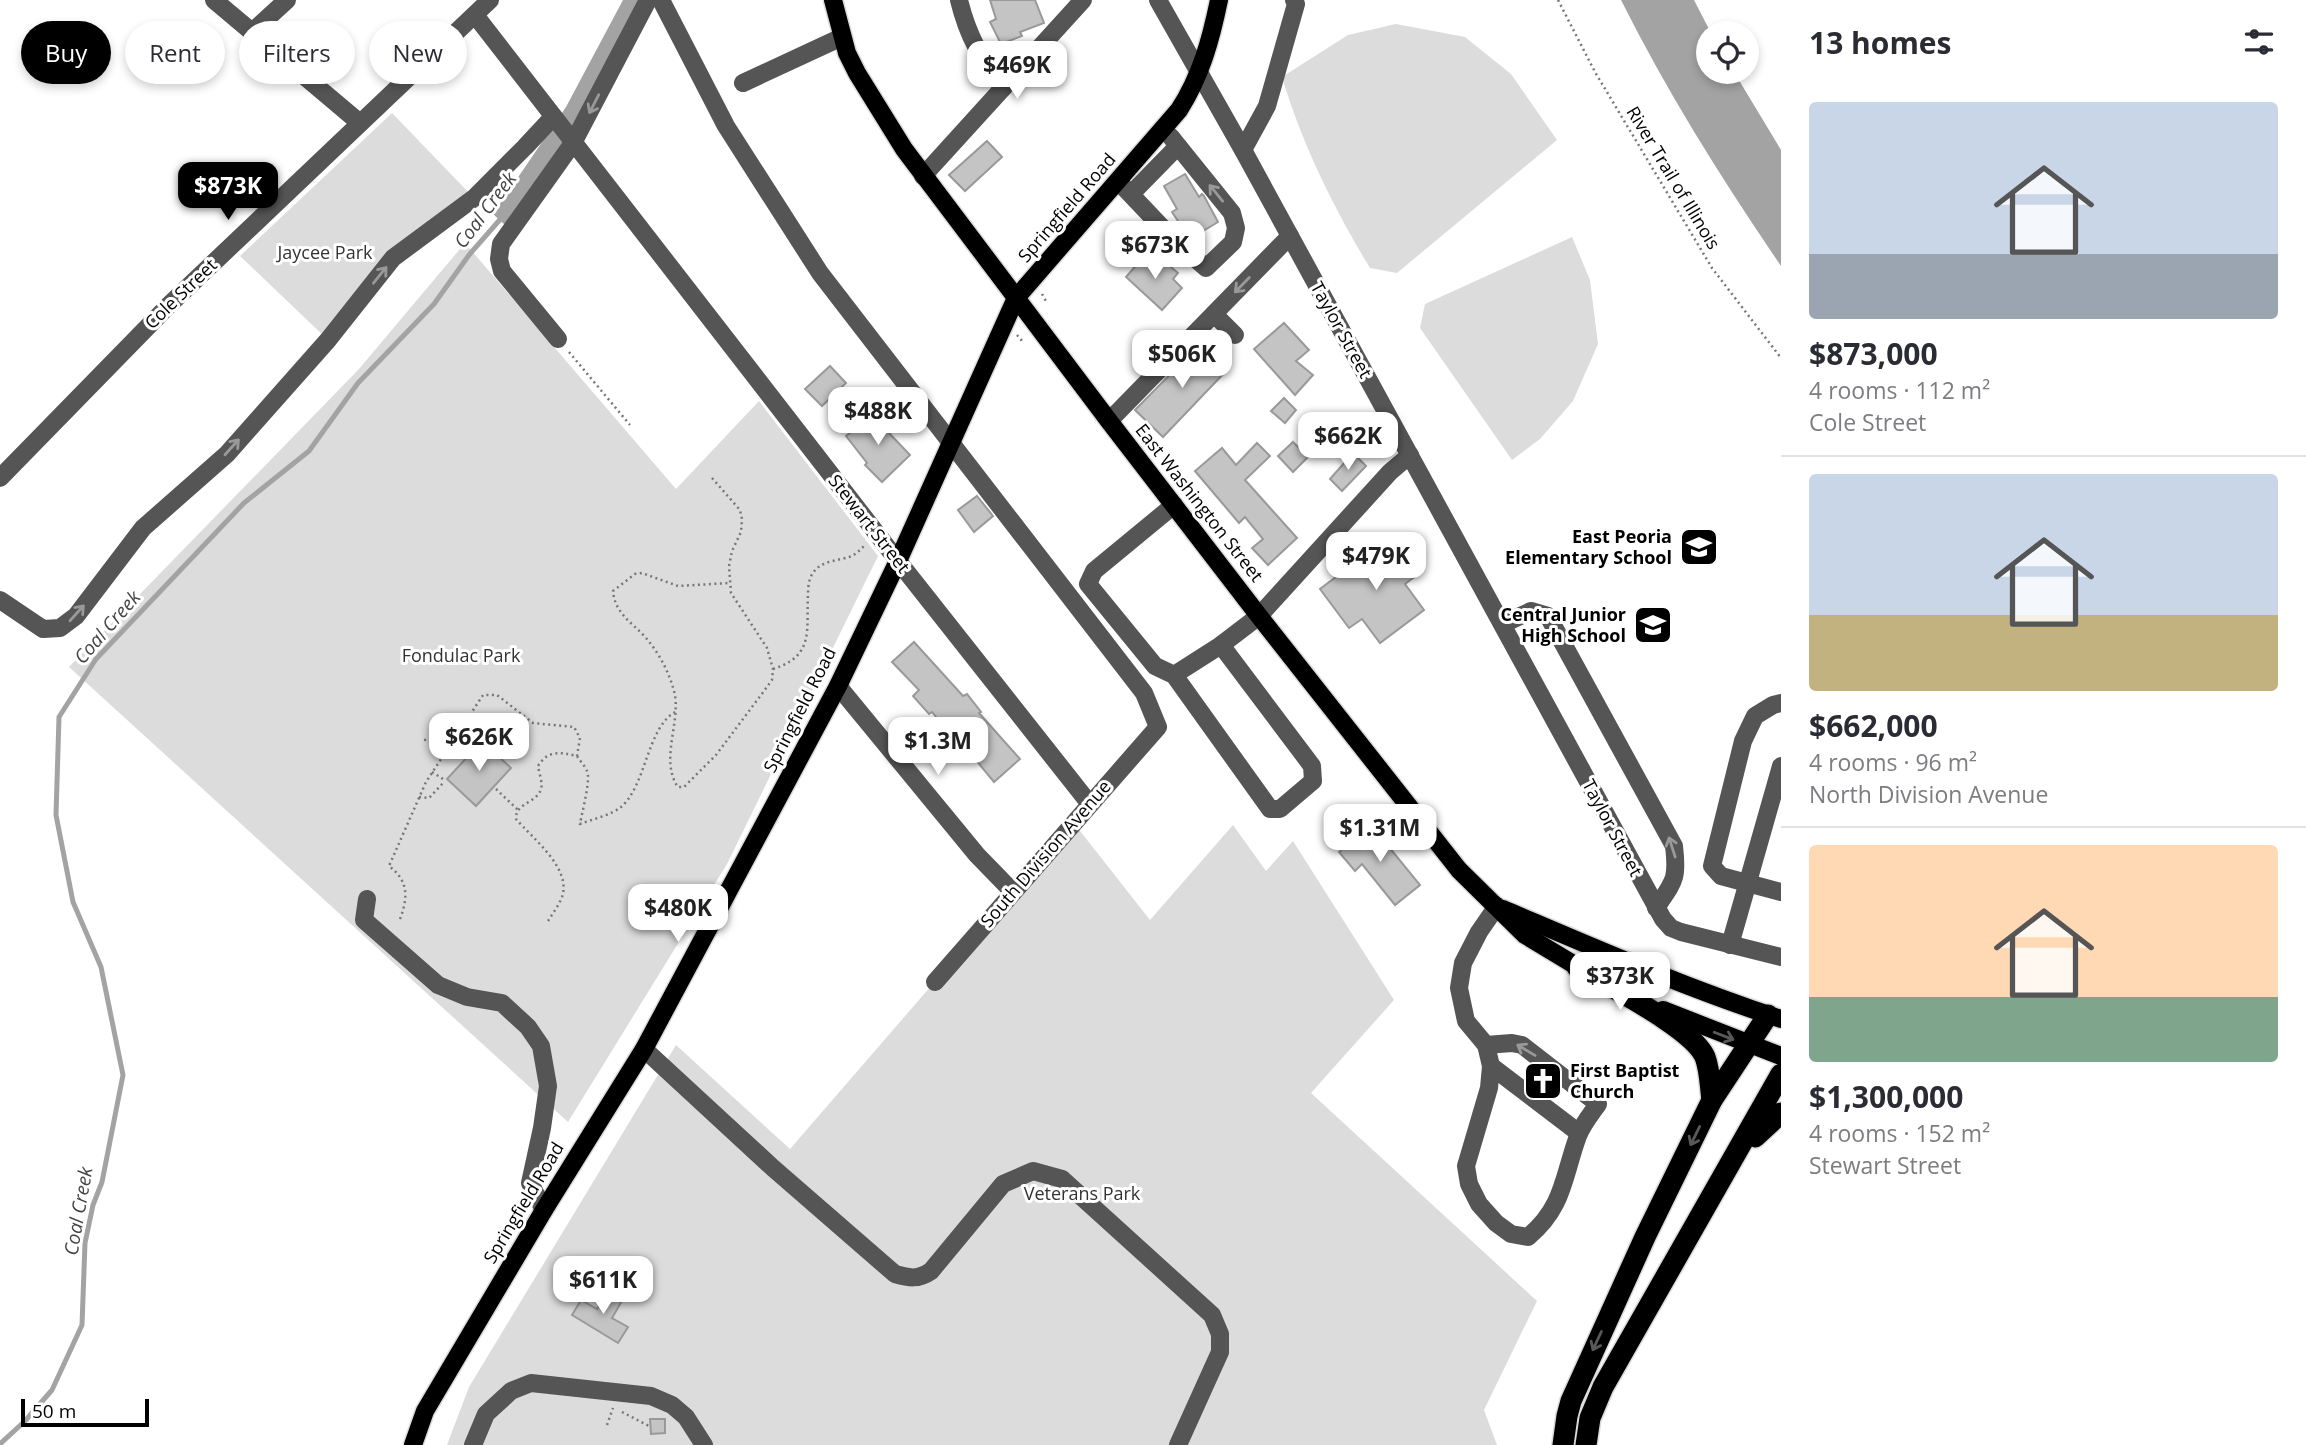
<!DOCTYPE html>
<html lang="en">
<head>
<meta charset="utf-8">
<style>
	:root { --surface:#fff; --page:#f2f2f3; --text:#2b2b33; --muted:#7c7c81; --line:#e1e1e2; --accent:#000 }
	body { margin:0; font-family:"Open Sans",sans-serif; background:var(--page); color:var(--text); height:100vh; display:flex; flex-direction:column; font-size:26px; white-space:nowrap }
	* { box-sizing:border-box; margin:0 }
	p { font-size:23px; color:var(--muted) }
	.icon { flex:none; width:38px; height:38px; fill:none; stroke:currentColor; stroke-width:2; stroke-linecap:round; stroke-linejoin:round }
	.map { position:relative; flex:1; overflow:hidden }
	.details { display:flex; flex-direction:column; background:var(--surface); width:525px }
	.details>* { flex:none }
	.banner { position:absolute; left:21px; top:21px; width:665px; height:63px; display:flex; gap:14px }
	.tools { position:absolute; left:1696px; top:21px; display:grid; gap:14px }
	.tools a { display:grid; place-items:center; width:63px; height:63px; border-radius:50%; background:var(--surface); box-shadow:0 4px 10px #0003; font-size:35px }
	.scale { position:absolute; left:21px; bottom:18px; width:128px; box-sizing:border-box; padding-left:7px; border:4px solid #000; border-top:0; font-size:19px; line-height:24px; white-space:nowrap; color:#000; -webkit-text-stroke:5px #fff; paint-order:stroke }
	.price { position:absolute; translate:-50% -60px; padding:0 16px; border-radius:14px; background:#fff; color:#222; font-size:23px; line-height:46px; filter:drop-shadow(0 2px 4px #0008) }
	.price::after { content:''; position:absolute; left:50%; top:42px; width:21px; height:16px; margin-left:-10px; background:inherit; clip-path:polygon(0 0,100% 0,50% 100%) }
	.price.active { background:var(--accent); color:#fff }
	ul { padding:0; list-style:none }
	li { display:grid; align-content:center; gap:14px; height:371px; padding:0 28px }
	li+li { border-top:2px solid var(--line) }
	li span { display:grid; place-items:center; height:217px; border-radius:7px; color:#555 }
	li>.icon { margin-inline-start:auto }
	span .icon { width:126px; height:126px; fill:#fffc; stroke-width:1 }
	li b { font-size:30px }
	h2 { display:flex; justify-content:space-between; align-items:center; height:84px; padding:0 28px; font-size:30px }
	.tag { padding:0 24px; border-radius:32px; background:var(--surface); box-shadow:0 4px 10px #0003; font-size:24px; line-height:63px }
	.tag.active { background:var(--accent); color:#fff }
	main { display:flex; flex:1; min-height:0 }
	.map>svg:first-child { display:block }
	.green { fill:#dcdcdc }
	.water { fill:#a3a3a3 }
	.lines { fill:none; stroke-linecap:round; stroke-linejoin:round }
	.stream { stroke:#a3a3a3; stroke-width:5 }
	.building { fill:#c4c4c4; stroke:#999; stroke-width:2 }
	.major-casing { stroke:#dbdbdb; stroke-width:21 }
	.highway-casing { stroke:#dbdbdb; stroke-width:24 }
	.path { stroke:#777; stroke-width:2.5; stroke-dasharray:2 3.5; stroke-linecap:butt }
	.minor { stroke:#555; stroke-width:18 }
	.major { stroke:#000; stroke-width:18 }
	.highway { stroke:#000; stroke-width:21 }
	.oneway { stroke:#999 }
	.oneway2 { stroke:#595959 }
	.labels { text-anchor:middle; stroke-width:6; stroke-linejoin:round; paint-order:stroke }
	.street-label { font-size:18px; fill:#000; stroke:#fff }
	.park-label { font-size:18px; fill:#333; stroke:#fff }
	.poi-label { font-size:18px; font-weight:bold; fill:#000; stroke:#fff; text-anchor:end }
	.water-label { font-size:19px; font-style:italic; fill:#444; stroke:#fff }
</style>
</head>
<body>
<main>
<div class="map">
<svg width="1781" height="1445" viewBox="0 0 1781 1445">
	<rect width="100%" height="100%" fill="#fff"/>
	<g class="green">
		<path d="M 1396,24 L 1465,37 L 1511,74 L 1557,140 L 1397,273 L 1370,268 C 1334,209 1302,144 1282,77 L 1348,35 Z"/>
		<polygon points="392,113 474,198 393,258 328,340 240,256"/>
		<polygon points="1572,237 1590,280 1598,344 1573,401 1540,439 1512,460 1420,328 1425,304"/>
		<polygon points="465,243 676,489 759,401 878,556 727,864 568,1122 69,667 359,369"/>
		<polygon points="1073,822 1150,920 1233,825 1266,871 1293,841 1394,1000 1311,1093 1537,1301 1484,1410 1497,1445 447,1445 469,1387 676,1045 790,1149"/>
	</g>
	<g class="water">
		<polygon points="623,0 643,0 559,149 505,225 493,214 566,107"/>
		<path d="M 1621,0 L 1694,0 L 1711,33 L 1708,33 L 1708,72 L 1734,72 L 1781,150 L 1781,266 C 1723,181 1667,92 1621,0 Z"/>
	</g>
	<g class="lines">
		<polyline class="stream" points="0,1444 25,1421 52,1390 82,1325 85,1243 93,1205 102,1182 123,1075 101,967 73,902 56,815 59,717 96,659 244,503 309,451 358,383 434,304 469,255 504,215"/>
	</g>
	<g class="building">
		<polygon points="990,0 1035,0 1044,23 1020,32 1022,36 1001,44 990,22 996,19"/>
		<polygon points="987,141 1002,157 965,191 949,175"/>
		<polygon points="1185,174 1199,197 1202,194 1204,196 1218,222 1190,239 1172,212 1177,209 1164,186"/>
		<polygon points="1146,254 1161,268 1166,263 1178,273 1173,279 1182,288 1162,310 1126,277"/>
		<polygon points="1284,323 1309,350 1296,361 1313,375 1295,395 1254,349"/>
		<polygon points="1201,343 1228,369 1163,437 1135,410"/>
		<polygon points="830,366 846,383 822,406 805,389"/>
		<polygon points="1284,398 1296,410 1285,423 1271,411"/>
		<polygon points="877,412 890,430 888,432 910,455 882,482 865,465 867,463 846,436"/>
		<polygon points="1293,442 1308,457 1293,472 1278,456"/>
		<polygon points="1257,443 1270,456 1245,480 1297,538 1268,565 1252,548 1263,539 1245,517 1239,523 1195,471 1222,448 1236,465"/>
		<polygon points="1353,453 1366,466 1342,491 1330,479"/>
		<polygon points="977,496 993,516 974,532 958,510"/>
		<polygon points="1388,538 1417,575 1405,584 1424,610 1380,643 1362,619 1349,628 1320,589"/>
		<polygon points="914,642 963,696 967,694 981,712 979,713 1020,759 994,782 947,725 944,727 932,712 929,714 913,696 919,690 892,662"/>
		<polygon points="482,741 511,768 476,806 447,779"/>
		<polygon points="1371,825 1420,885 1395,905 1362,864 1355,871 1339,852"/>
		<polygon points="607,1290 623,1299 612,1318 628,1327 618,1343 572,1315 581,1300 597,1309"/>
		<polygon points="650,1419 665,1419 665,1433 651,1434"/>
	</g>
	<g class="lines">
		<defs>
			<g id="major">
				<polyline points="833,0 847,53 857,73 904,149 1109,421 1259,616 1459,870 1525,935 1588,973"/>
				<path d="M 1503,909 C 1595,948 1686,988 1781,1019"/>
				<polyline points="1663,1010 1781,1056"/>
				<path d="M 413,1445 L 425,1411 L 544,1210 L 644,1049 L 838,686 L 898,561 L 1016,298 L 1179,110 C 1201,76 1211,39 1219,0"/>
			</g>
			<g id="highway">
				<path d="M 1577,967 C 1606,985 1693,1028 1705,1057 C 1710,1070 1710,1086 1712,1100"/>
				<polyline points="1755,1137 1781,1113"/>
				<polyline points="1563,1445 1567,1416 1571,1401 1645,1237 1712,1100 1768,1015"/>
				<polyline points="1586,1445 1590,1418 1603,1387 1781,1074"/>
			</g>
		</defs>
		<use href="#major" class="major-casing"/>
		<use href="#highway" class="highway-casing"/>
		<g class="path">
			<polyline points="1558,0 1595,72 1712,268 1781,358"/>
			<polyline points="1042,294 1046,301"/>
			<polyline points="1017,335 1023,342"/>
			<polyline points="569,352 630,425"/>
			<path d="M 712,478 L 740,510 L 742,519 L 741,532 L 732,551 L 729,566 L 731,593 L 767,648 L 773,669 L 772,680 L 764,691 L 716,755 L 684,787 L 678,787 C 659,760 682,720 674,691 C 669,672 659,653 646,638 C 632,622 615,614 613,591 L 635,574 L 642,573 L 678,586 L 729,583"/>
			<path d="M 773,669 C 815,656 806,630 808,594 C 808,587 809,578 813,573 C 821,560 839,561 852,556 C 857,553 861,549 865,545"/>
			<path d="M 424,740 C 441,737 439,734 449,722 L 455,721 L 463,725"/>
			<polyline points="432,772 443,779"/>
			<polyline points="496,789 518,810"/>
			<polyline points="419,797 429,798 444,782"/>
			<path d="M 400,919 C 408,898 409,881 389,866 L 426,782 L 483,695 L 497,695 L 533,723 L 574,727 L 580,738 L 577,756"/>
			<path d="M 548,921 C 553,913 559,905 562,897 C 572,868 532,838 516,819 C 515,803 537,803 541,789 C 543,783 539,773 538,766 C 548,750 560,752 577,756 C 580,761 585,766 587,771 C 591,780 582,812 580,824 C 593,819 611,815 621,807 C 646,786 647,728 675,712"/>
			<polyline points="622,1412 651,1427"/>
			<polyline points="607,1425 613,1408"/>
		</g>
		<g class="minor">
			<polyline points="214,0 360,123"/>
			<polyline points="661,0 726,126 820,273 1144,693 1158,727 935,982"/>
			<path d="M 959,0 C 968,37 981,58 1003,88"/>
			<polyline points="1158,0 1243,150 1663,919 1671,928 1681,932 1781,957"/>
			<polyline points="475,15 898,561 1089,803"/>
			<polyline points="252,32 287,0"/>
			<polyline points="743,83 842,37"/>
			<polyline points="1243,150 1267,106 1296,4 1294,0"/>
			<polyline points="923,176 1083,0"/>
			<polyline points="1118,181 1173,239 1206,268 1233,242 1236,228 1232,213 1178,146"/>
			<polyline points="1132,193 1178,146 1171,137"/>
			<polyline points="1214,314 1235,335"/>
			<polyline points="558,339 502,271 499,259 501,244 573,143 648,0"/>
			<polyline points="1109,421 1290,236"/>
			<polyline points="0,478 169,305 490,0"/>
			<polyline points="0,600 43,629 60,628 76,616 143,528 227,454 328,340 393,258 474,198 525,147 553,117"/>
			<path d="M 1503,624 L 1531,611 L 1548,616 L 1674,846 C 1678,880 1674,881 1656,908"/>
			<polyline points="1221,645 1259,616 1390,472 1410,455"/>
			<polyline points="1174,675 1221,645 1312,766 1313,781 1280,809 1270,809 1174,675 1155,666 1088,584 1094,571 1174,505"/>
			<polyline points="838,686 977,855 1012,891"/>
			<polyline points="1781,703 1773,705 1755,716 1743,741 1712,866 1721,876 1781,892"/>
			<polyline points="367,899 364,920 438,985 467,997 502,1003 528,1027 541,1046 548,1086 542,1128 530,1183 544,1210"/>
			<polyline points="1730,945 1781,766"/>
			<path d="M 1486,1045 L 1512,1043 L 1522,1045 L 1598,1104 C 1591,1114 1582,1125 1578,1136 C 1563,1177 1564,1207 1528,1237 L 1511,1234 L 1496,1223 L 1479,1204 L 1469,1184 L 1466,1166 L 1489,1088 L 1491,1066 L 1486,1045 L 1466,1021 L 1459,988 L 1463,963 L 1479,932 L 1497,906"/>
			<path d="M 644,1049 L 773,1168 L 895,1274 C 909,1278 918,1280 931,1271 L 1003,1184 L 1033,1171 L 1062,1179 L 1212,1315 L 1220,1334 L 1220,1352 L 1178,1445"/>
			<polyline points="1491,1066 1579,1133"/>
			<polyline points="473,1445 486,1414 511,1391 531,1383 651,1396 672,1405 686,1417 704,1445"/>
		</g>
		<use href="#major" class="major"/>
		<use href="#highway" class="highway"/>
	</g>
	<defs><path id="oneway-shaft" d="M-6 0H5M1.5-3L5.5 0L1.5 3" fill="none" stroke-width="1.6" stroke-linecap="round" stroke-linejoin="round" transform="scale(1.75)"/></defs>
	<g class="oneway">
		<use href="#oneway-shaft" transform="translate(594 104) rotate(117)"/>
		<use href="#oneway-shaft" transform="translate(1216 193) rotate(-129)"/>
		<use href="#oneway-shaft" transform="translate(380 275) rotate(-51)"/>
		<use href="#oneway-shaft" transform="translate(1242 285) rotate(134)"/>
		<use href="#oneway-shaft" transform="translate(232 447) rotate(-48)"/>
		<use href="#oneway-shaft" transform="translate(77 613) rotate(-48)"/>
		<use href="#oneway-shaft" transform="translate(1672 847) rotate(-108)"/>
		<use href="#oneway-shaft" transform="translate(1526 1050) rotate(-149)"/>
	</g>
	<g class="oneway2">
		<use href="#oneway-shaft" transform="translate(1724 1036) rotate(21)"/>
		<use href="#oneway-shaft" transform="translate(1695 1136) rotate(116)"/>
		<use href="#oneway-shaft" transform="translate(1597 1341) rotate(115)"/>
	</g>
	<defs>
		<symbol id="school-square" viewBox="-11 -11 22 22"><rect x="-9" y="-9" width="18" height="18" rx="4" fill="#000" stroke="#fff"/><path d="M0-5L7-2L0 1L-7-2ZM-4 1L0 2.5L4 1V4Q0 6-4 4Z" fill="#fff"/></symbol>
		<symbol id="church-square" viewBox="-11 -11 22 22"><rect x="-9" y="-9" width="18" height="18" rx="4" fill="#000" stroke="#fff"/><path d="M-1.2-6h2.4v3.5h3.3v2.4h-3.3V6h-2.4V-.1h-3.3v-2.4h3.3Z" fill="#fff"/></symbol>
	</defs>
	<g fill-rule="evenodd">
		<use href="#school-square" x="1677" y="525" width="44" height="44"/>
		<use href="#school-square" x="1631" y="603" width="44" height="44"/>
		<use href="#church-square" x="1521" y="1059" width="44" height="44"/>
	</g>
	<g class="labels">
		<g class="street-label">
			<text transform="translate(1673 178) rotate(59)" y="6">River Trail of Illinois</text>
			<text transform="translate(1067 208) rotate(-49)" y="6">Springfield Road</text>
			<text transform="translate(181 294) rotate(-44)" y="6">Cole Street</text>
			<text transform="translate(1341 330) rotate(61)" y="6">Taylor Street</text>
			<text transform="translate(1199 503) rotate(52)" y="6">East Washington Street</text>
			<text transform="translate(869 524) rotate(52)" y="6">Stewart Street</text>
			<text transform="translate(800 710) rotate(-63)" y="6">Springfield Road</text>
			<text transform="translate(1612 828) rotate(62)" y="6">Taylor Street</text>
			<text transform="translate(1046 854) rotate(-49)" y="6">South Division Avenue</text>
			<text transform="translate(524 1203) rotate(-59)" y="6">Springfield Road</text>
		</g>
		<g class="park-label">
			<text x="325" y="259">Jaycee Park</text>
			<text x="461" y="662">Fondulac Park</text>
			<text x="1082" y="1200">Veterans Park</text>
		</g>
		<g class="poi-label">
			<text x="1672" y="543">East Peoria<tspan x="1672" dy="21">Elementary School</tspan></text>
			<text x="1626" y="621">Central Junior<tspan x="1626" dy="21">High School</tspan></text>
			<text x="1570" y="1077" text-anchor="start">First Baptist<tspan x="1570" dy="21">Church</tspan></text>
		</g>
		<g class="water-label">
			<text transform="translate(485 210) rotate(-53)" y="7">Coal Creek</text>
			<text transform="translate(107 627) rotate(-49)" y="7">Coal Creek</text>
			<text transform="translate(78 1211) rotate(-80)" y="7">Coal Creek</text>
		</g>
	</g>
</svg>
<div class="tools">
<a><svg class="icon" aria-label="locate" viewBox="0 0 24 24"><circle cx="12" cy="12" r="6"/><path d="M12 2v4M12 18v4M2 12h4M18 12h4"/></svg></a>
</div>
<div class="scale">50 m</div>
<b class="price" style="left:1017px;top:101px">$469K</b>
<b class="price active" style="left:228px;top:222px">$873K</b>
<b class="price" style="left:1155px;top:281px">$673K</b>
<b class="price" style="left:1182px;top:390px">$506K</b>
<b class="price" style="left:878px;top:447px">$488K</b>
<b class="price" style="left:1348px;top:472px">$662K</b>
<b class="price" style="left:1376px;top:592px">$479K</b>
<b class="price" style="left:479px;top:773px">$626K</b>
<b class="price" style="left:938px;top:777px">$1.3M</b>
<b class="price" style="left:1380px;top:864px">$1.31M</b>
<b class="price" style="left:678px;top:944px">$480K</b>
<b class="price" style="left:1620px;top:1012px">$373K</b>
<b class="price" style="left:603px;top:1316px">$611K</b>
<div class="banner">
<a class="tag active">Buy</a>
<a class="tag">Rent</a>
<a class="tag">Filters</a>
<a class="tag">New</a>
</div>
</div>
<section class="details">
<h2>13 homes<svg class="icon" aria-label="filters" viewBox="0 0 24 24"><path d="M4 7h16M4 17h16"/><circle cx="9" cy="7" r="2"/><circle cx="15" cy="17" r="2"/></svg></h2>
<ul>
<li><span style="background:linear-gradient(#c9d6e8 70%,#9aa5b1 0)"><svg class="icon" aria-label="home" viewBox="0 0 24 24"><path d="M3 11l9-7 9 7M6 9v11h12V9"/></svg></span><div><b>$873,000</b><p>4 rooms · 112 m²</p><p>Cole Street</p></div></li>
<li><span style="background:linear-gradient(#c9d6e8 65%,#c2b280 0)"><svg class="icon" aria-label="home" viewBox="0 0 24 24"><path d="M3 11l9-7 9 7M6 9v11h12V9"/></svg></span><div><b>$662,000</b><p>4 rooms · 96 m²</p><p>North Division Avenue</p></div></li>
<li><span style="background:linear-gradient(#ffd9b3 70%,#7fa58c 0)"><svg class="icon" aria-label="home" viewBox="0 0 24 24"><path d="M3 11l9-7 9 7M6 9v11h12V9"/></svg></span><div><b>$1,300,000</b><p>4 rooms · 152 m²</p><p>Stewart Street</p></div></li>
</ul>
</section>
</main>
</body>
</html>
